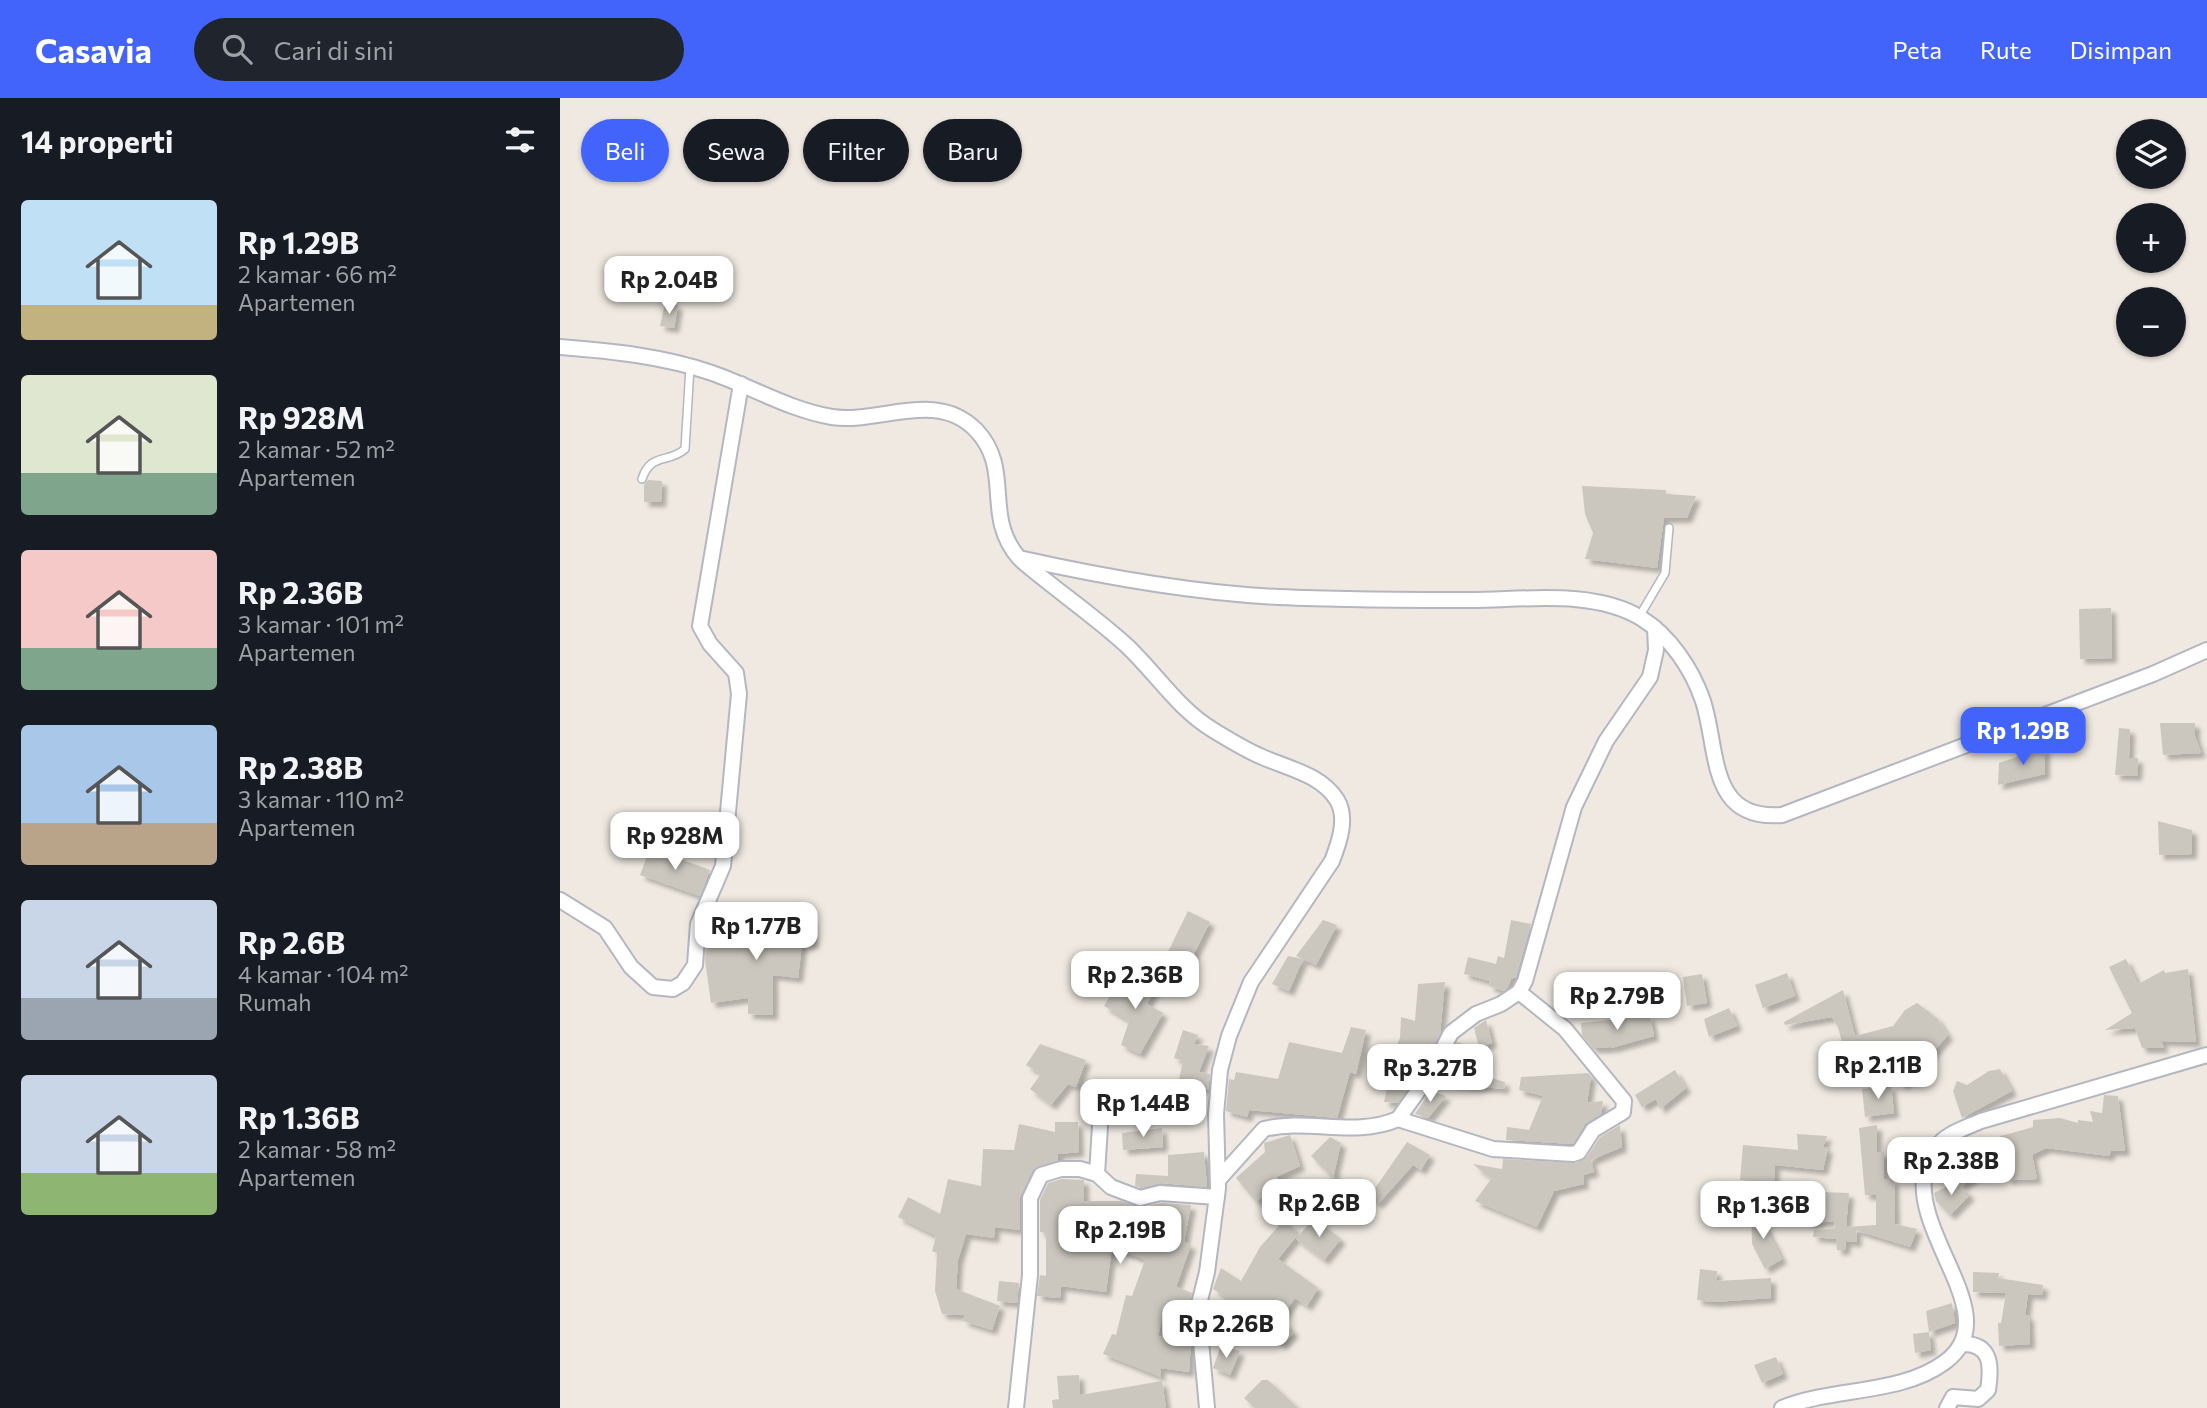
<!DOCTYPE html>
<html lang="id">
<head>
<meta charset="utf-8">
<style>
	:root { --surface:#171b24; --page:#20242c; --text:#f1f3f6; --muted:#9ea1a6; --accent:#4264fb }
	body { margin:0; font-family:Commissioner,sans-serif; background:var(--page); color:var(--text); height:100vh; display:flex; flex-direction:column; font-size:26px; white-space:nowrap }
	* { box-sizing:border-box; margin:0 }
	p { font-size:23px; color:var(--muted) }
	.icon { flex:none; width:38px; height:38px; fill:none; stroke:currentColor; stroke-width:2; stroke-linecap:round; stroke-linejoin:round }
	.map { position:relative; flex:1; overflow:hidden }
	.sheet { display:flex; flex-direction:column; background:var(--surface); width:560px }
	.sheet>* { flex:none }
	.top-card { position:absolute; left:21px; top:21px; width:665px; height:63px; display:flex; gap:14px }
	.fabs { position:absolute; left:1556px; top:21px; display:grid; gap:14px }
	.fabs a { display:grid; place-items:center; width:70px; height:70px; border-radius:50%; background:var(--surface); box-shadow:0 2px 5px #0004; font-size:35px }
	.price { position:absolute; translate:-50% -60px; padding:0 16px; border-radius:14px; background:#fff; color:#222; font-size:23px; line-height:46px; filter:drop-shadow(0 2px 4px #0008) }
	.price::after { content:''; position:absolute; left:50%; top:42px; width:21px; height:16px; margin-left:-10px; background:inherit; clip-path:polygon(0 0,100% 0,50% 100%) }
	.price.active { background:var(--accent); color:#fff }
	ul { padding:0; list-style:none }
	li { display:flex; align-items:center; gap:21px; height:175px; padding:0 21px }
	li span { display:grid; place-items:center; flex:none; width:196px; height:140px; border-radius:7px; color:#555 }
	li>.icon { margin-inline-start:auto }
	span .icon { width:84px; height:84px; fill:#fffc; stroke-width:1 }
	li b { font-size:30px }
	h2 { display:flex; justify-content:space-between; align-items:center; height:84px; padding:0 21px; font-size:30px }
	.tag { padding:0 24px; border-radius:32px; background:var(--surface); box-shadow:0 2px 5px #0004; font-size:24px; line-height:63px }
	.tag.active { background:var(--accent); color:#fff }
	header { display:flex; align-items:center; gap:42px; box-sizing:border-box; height:98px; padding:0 35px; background:var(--accent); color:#fff }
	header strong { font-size:33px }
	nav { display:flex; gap:38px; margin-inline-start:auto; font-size:24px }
	.search { width:490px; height:63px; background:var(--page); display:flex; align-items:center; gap:18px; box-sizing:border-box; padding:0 24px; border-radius:38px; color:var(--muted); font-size:26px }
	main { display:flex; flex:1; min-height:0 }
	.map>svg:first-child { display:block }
	.building { fill:#cbc7bf; filter:url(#shadow) }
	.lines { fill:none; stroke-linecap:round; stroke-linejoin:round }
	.service-casing { stroke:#b4b7c1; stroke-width:10 }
	.minor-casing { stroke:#b4b7c1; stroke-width:18 }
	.service { stroke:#fff; stroke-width:7 }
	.minor { stroke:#fff; stroke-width:14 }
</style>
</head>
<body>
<header>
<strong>Casavia</strong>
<div class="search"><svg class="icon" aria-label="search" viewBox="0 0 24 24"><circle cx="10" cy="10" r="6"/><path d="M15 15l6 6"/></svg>Cari di sini</div>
<nav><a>Peta</a><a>Rute</a><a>Disimpan</a></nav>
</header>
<main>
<section class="sheet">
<h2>14 properti<svg class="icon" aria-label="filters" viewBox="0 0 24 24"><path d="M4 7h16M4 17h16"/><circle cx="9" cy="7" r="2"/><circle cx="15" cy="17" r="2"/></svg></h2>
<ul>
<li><span style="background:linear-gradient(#bfe0f5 75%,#c2b280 0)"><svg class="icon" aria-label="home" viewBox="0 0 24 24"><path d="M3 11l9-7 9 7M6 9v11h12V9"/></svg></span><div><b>Rp 1.29B</b><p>2 kamar · 66 m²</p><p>Apartemen</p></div></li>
<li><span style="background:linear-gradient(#dfe7d0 70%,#7fa58c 0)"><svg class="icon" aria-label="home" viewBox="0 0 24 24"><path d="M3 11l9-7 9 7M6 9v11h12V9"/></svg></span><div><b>Rp 928M</b><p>2 kamar · 52 m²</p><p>Apartemen</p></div></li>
<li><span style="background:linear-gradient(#f6c9c9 70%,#7fa58c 0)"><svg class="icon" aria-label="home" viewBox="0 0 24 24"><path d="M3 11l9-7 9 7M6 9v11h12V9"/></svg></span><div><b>Rp 2.36B</b><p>3 kamar · 101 m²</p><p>Apartemen</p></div></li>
<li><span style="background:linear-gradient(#a9c7e8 70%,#b9a48a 0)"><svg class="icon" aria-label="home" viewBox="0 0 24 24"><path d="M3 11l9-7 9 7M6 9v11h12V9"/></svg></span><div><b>Rp 2.38B</b><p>3 kamar · 110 m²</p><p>Apartemen</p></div></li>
<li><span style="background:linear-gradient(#c9d6e8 70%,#9aa5b1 0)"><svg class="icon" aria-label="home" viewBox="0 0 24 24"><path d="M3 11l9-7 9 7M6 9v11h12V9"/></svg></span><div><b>Rp 2.6B</b><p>4 kamar · 104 m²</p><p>Rumah</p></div></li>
<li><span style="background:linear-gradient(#c9d6e8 70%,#8fb573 0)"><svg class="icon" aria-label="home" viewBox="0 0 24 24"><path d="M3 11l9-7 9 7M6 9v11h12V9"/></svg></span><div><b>Rp 1.36B</b><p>2 kamar · 58 m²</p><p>Apartemen</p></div></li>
</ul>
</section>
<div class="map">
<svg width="1647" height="1310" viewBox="0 0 1647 1310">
	<defs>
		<filter id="shadow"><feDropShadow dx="5" dy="5" stdDeviation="2" flood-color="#0004"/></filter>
	</defs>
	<rect width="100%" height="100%" fill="#efe9e1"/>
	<g class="building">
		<polygon points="105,205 118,207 114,230 100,228"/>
		<polygon points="88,382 102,383 101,404 84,404 84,387"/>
		<polygon points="1022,388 1106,392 1106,396 1136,398 1127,420 1104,420 1097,470 1025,461 1033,435 1025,416"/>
		<polygon points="1551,510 1552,560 1520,561 1519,511"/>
		<polygon points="1600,625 1635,625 1635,638 1641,655 1603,657"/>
		<polygon points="1559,630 1570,631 1569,660 1578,660 1577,678 1555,677"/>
		<polygon points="1485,649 1485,676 1438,687 1439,665"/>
		<polygon points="1598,723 1632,732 1632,756 1599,757"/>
		<polygon points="90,750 150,772 140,798 80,777"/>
		<polygon points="628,813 650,824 618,887 597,876"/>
		<polygon points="251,819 254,845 242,847 238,880 213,877 213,917 188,916 188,900 151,905 145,862 146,843 188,836 187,829"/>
		<polygon points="763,822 777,827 756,867 736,858"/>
		<polygon points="951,822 971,826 956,879 951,881 948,889 944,893 929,888 930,883 904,876 908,859 936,866 938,858 944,860"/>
		<polygon points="728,858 743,861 729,893 712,886"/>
		<polygon points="1566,861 1578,886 1604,872 1605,875 1628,871 1636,944 1601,943 1604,950 1582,950 1575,930 1545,932 1572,915 1549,869"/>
		<polygon points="1094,875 1097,905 1075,908 1072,878"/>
		<polygon points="1227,875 1235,898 1203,910 1195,887"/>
		<polygon points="1142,876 1147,905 1127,908 1123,879"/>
		<polygon points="562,877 581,887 586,878 598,885 587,906 603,915 580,956 561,947 569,923 544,908"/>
		<polygon points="885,884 880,936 860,974 838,1005 824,1004 830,977 825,976 840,940 841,919 855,923 858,886"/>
		<polygon points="1283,892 1295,938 1333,928 1345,912 1357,905 1377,920 1388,937 1360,969 1362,972 1342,987 1320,952 1290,960 1288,967 1278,929 1272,919 1225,927 1224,924"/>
		<polygon points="1169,910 1177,928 1149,939 1144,921"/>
		<polygon points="1090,918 1094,938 1051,950 1049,947 1049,950 1033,950 1022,937 1021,925"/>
		<polygon points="926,922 932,945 919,949 914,930"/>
		<polygon points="791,929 806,932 796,976 790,974 777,1020 689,1012 687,1019 666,1013 669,981 674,982 676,974 718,981 729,944 782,955"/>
		<polygon points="623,932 638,937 634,946 649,948 639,974 650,976 648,992 636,989 630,1013 613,1009 623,963 614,960"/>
		<polygon points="897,944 913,949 905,972 945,984 944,991 876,985"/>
		<polygon points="480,946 526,962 516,989 508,986 491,1007 470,991 481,976 466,967"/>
		<polygon points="1440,971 1452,993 1402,1020 1393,993 1397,983 1407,987 1429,973"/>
		<polygon points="1115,972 1126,990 1100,1011 1096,1001 1082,1009 1075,997"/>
		<polygon points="1028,975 1031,978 1027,1005 1043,1003 1041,1016 1025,1026 1013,1046 946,1042 947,1029 969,1032 983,998 959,992 961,979"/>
		<polygon points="1331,988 1334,1015 1305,1019 1302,991"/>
		<polygon points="870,993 886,998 868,1020 855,1016"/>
		<polygon points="1544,997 1558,998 1565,1053 1551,1053 1549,1058 1486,1050 1472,1057 1477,1081 1447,1082 1446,1068 1416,1077 1402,1088 1381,1070 1411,1043 1414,1054 1441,1038 1473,1029 1473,1022 1500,1020 1518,1025 1518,1022 1533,1024 1530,1013 1542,1015"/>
		<polygon points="495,1024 518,1024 519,1054 498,1056 498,1062 473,1072 460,1099 460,1132 435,1129 434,1140 406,1136 398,1162 396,1191 440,1208 432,1232 403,1223 405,1217 382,1216 375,1193 377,1155 372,1153 376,1138 338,1119 348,1099 380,1116 388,1081 421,1088 423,1051 454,1052 459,1026 495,1034"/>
		<polygon points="1060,1027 1062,1049 1031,1062 1034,1074 1023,1077 1024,1086 994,1093 977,1129 915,1103 931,1081 913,1066 942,1071 943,1061 1016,1065 1027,1059 1040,1039"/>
		<polygon points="1317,1027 1317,1054 1324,1054 1324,1081 1334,1081 1335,1126 1357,1131 1350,1149 1296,1132 1297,1144 1286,1143 1285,1152 1277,1152 1276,1141 1253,1139 1254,1132 1275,1130 1274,1123 1247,1126 1248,1112 1259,1110 1260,1094 1289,1095 1286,1129 1316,1127 1316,1097 1305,1097 1299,1030"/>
		<polygon points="602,1030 603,1049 563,1052 562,1035"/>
		<polygon points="1237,1036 1267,1038 1263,1049 1268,1050 1263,1072 1215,1067 1214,1084 1180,1082 1183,1047 1238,1052"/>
		<polygon points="730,1037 740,1068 716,1079 720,1083 696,1104 676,1080 705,1054 704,1045"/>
		<polygon points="770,1039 781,1045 773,1080 751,1058"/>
		<polygon points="847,1044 870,1057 861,1072 853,1067 818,1106 809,1099"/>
		<polygon points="644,1054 647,1089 601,1085 581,1090 575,1088 576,1076 608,1078 608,1057"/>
		<polygon points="502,1081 524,1082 524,1103 561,1103 582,1109 601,1105 631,1107 624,1144 631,1147 616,1189 632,1195 629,1209 627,1213 606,1205 598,1238 631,1243 629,1274 600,1270 601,1279 543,1256 552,1236 556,1237 566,1197 572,1198 585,1162 552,1149 546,1194 501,1188 500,1200 477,1198 480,1177 486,1178 486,1135 480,1134 480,1102 488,1085"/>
		<polygon points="1396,1084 1410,1097 1390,1117 1376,1103 1374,1095"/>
		<polygon points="1191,1101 1222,1161 1205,1171 1192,1146"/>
		<polygon points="754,1120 781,1141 764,1162 736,1141"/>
		<polygon points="724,1122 739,1135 718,1161 758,1190 747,1208 735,1200 720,1221 734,1234 722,1247 666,1213 672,1203 653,1191 661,1170 681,1183 700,1149"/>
		<polygon points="1140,1171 1157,1173 1156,1183 1211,1180 1211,1200 1154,1204 1137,1202"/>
		<polygon points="1413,1174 1439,1175 1438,1180 1483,1187 1482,1197 1468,1196 1465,1218 1469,1217 1470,1246 1439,1248 1438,1225 1441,1225 1446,1195 1413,1194"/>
		<polygon points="439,1183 459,1185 457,1205 437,1203"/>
		<polygon points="1392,1205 1395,1225 1369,1234 1366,1213"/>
		<polygon points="1369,1234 1371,1252 1355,1255 1353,1236"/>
		<polygon points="661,1248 680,1253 670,1277 653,1270"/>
		<polygon points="1216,1259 1223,1276 1202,1285 1194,1267"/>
		<polygon points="519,1277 520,1297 602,1283 606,1310 493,1310 492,1302 499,1301 497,1278"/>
		<polygon points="702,1282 708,1282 738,1310 695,1310 684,1300"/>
	</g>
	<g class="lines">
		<defs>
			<g id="service">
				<path d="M 82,381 C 91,354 108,366 125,351 L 130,269"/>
				<polyline points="1079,519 1105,475 1109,430"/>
			</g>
			<g id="minor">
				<path d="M 0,249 C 51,253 103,258 152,275 C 192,289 230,312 272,319 C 320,326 376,291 416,332 C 454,372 422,417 459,460 C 544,479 632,495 719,499 C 783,502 846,502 910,502 C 964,502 1033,491 1081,520 C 1110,538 1132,571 1143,603 C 1159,653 1148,723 1222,717 L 1593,576 L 1647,552"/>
				<path d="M 462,463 C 496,492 533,517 566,547 C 596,575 617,610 653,632 C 668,641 684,651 700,658 C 726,670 761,676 777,702 C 788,720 779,745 772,763 L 691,884 L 669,938 L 660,972 L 656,1016 L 658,1090 L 647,1174 L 638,1210 L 647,1310"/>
				<polyline points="0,802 45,830 71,869 93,889 113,891 123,885 135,867 138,826 163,768 179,596 176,575 150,546 140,528 181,286"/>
				<polyline points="838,1021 933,1051 1013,1056 1019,1054 1033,1032 1063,1014 1064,1003 1005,931 959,894"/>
				<polyline points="537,1076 541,1012"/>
				<path d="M 659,1081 L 704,1031 C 749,1020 794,1040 838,1021 L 868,979 L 891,935 L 916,916 L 941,906 L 959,894 L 965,883 L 1014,709 L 1046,643 L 1090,579 L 1096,552 L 1095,530"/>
				<polyline points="456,1310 470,1177 470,1100 481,1077 501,1071 520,1071 537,1076 551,1089 580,1100 600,1095 657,1099"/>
				<path d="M 1222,1310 C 1272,1289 1341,1297 1385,1264 C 1447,1219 1351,1139 1365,1073 C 1368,1061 1376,1046 1387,1039 C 1397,1032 1410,1028 1421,1023 L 1647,957"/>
				<path d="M 1387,1310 L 1393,1299 L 1418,1301 L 1428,1292 C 1432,1267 1431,1245 1402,1246"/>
			</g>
		</defs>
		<use href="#service" class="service-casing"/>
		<use href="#minor" class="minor-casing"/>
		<use href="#service" class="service"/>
		<use href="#minor" class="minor"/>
	</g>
</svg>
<div class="fabs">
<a><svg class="icon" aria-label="layers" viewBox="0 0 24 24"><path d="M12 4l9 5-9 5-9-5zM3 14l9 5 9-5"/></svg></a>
<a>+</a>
<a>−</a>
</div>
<b class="price" style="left:109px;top:218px">Rp 2.04B</b>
<b class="price active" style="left:1463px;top:669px">Rp 1.29B</b>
<b class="price" style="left:115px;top:774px">Rp 928M</b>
<b class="price" style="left:196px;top:864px">Rp 1.77B</b>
<b class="price" style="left:575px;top:913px">Rp 2.36B</b>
<b class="price" style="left:1057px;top:934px">Rp 2.79B</b>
<b class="price" style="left:1318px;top:1003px">Rp 2.11B</b>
<b class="price" style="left:870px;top:1006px">Rp 3.27B</b>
<b class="price" style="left:583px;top:1041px">Rp 1.44B</b>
<b class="price" style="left:1391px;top:1099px">Rp 2.38B</b>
<b class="price" style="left:759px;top:1141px">Rp 2.6B</b>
<b class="price" style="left:1203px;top:1143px">Rp 1.36B</b>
<b class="price" style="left:560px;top:1168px">Rp 2.19B</b>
<b class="price" style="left:666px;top:1262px">Rp 2.26B</b>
<div class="top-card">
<a class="tag active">Beli</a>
<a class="tag">Sewa</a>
<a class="tag">Filter</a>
<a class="tag">Baru</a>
</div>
</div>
</main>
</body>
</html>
